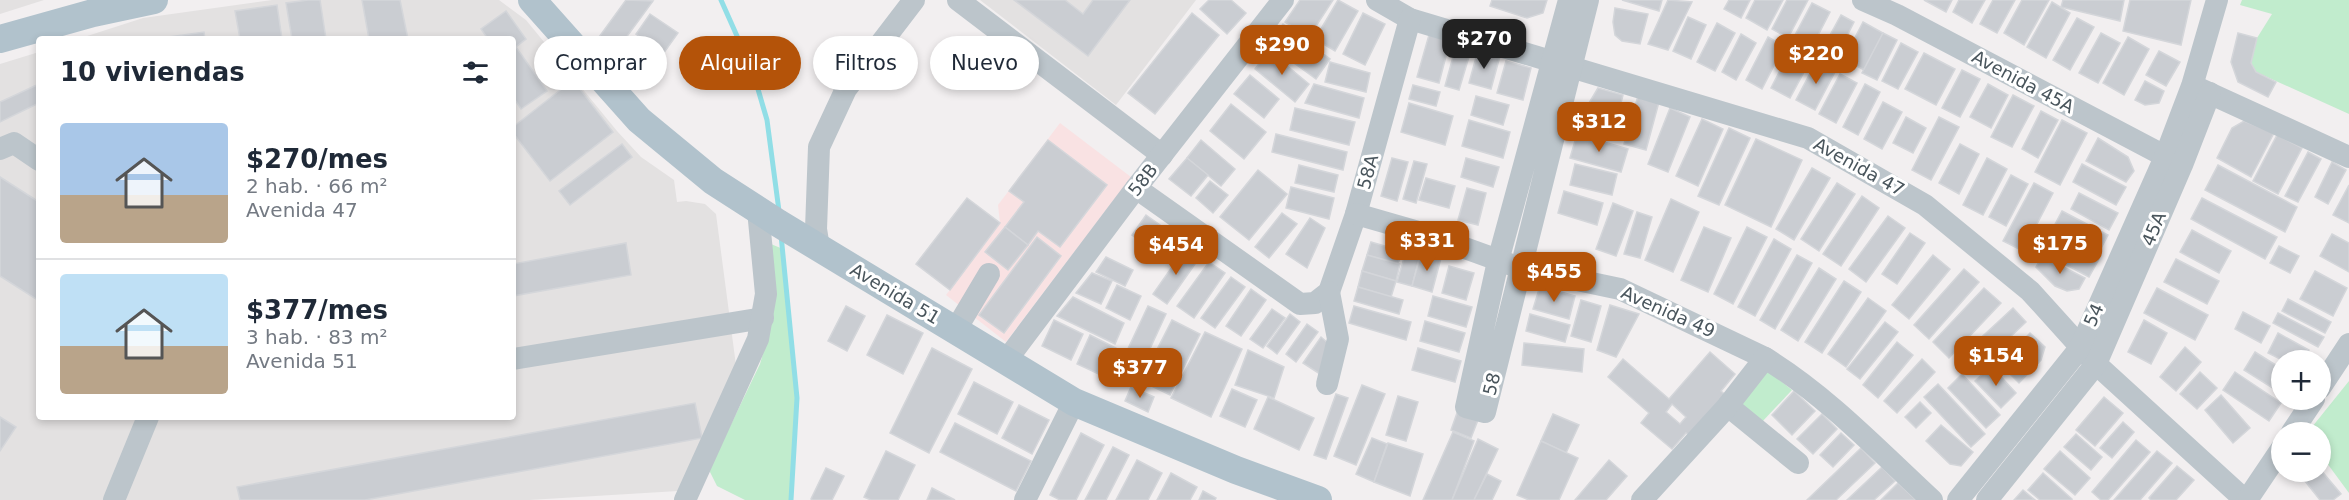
<!DOCTYPE html>
<html lang="es">
<head>
<meta charset="utf-8">
<style>
	:root { --surface:#fff; --page:#f2f2f3; --text:#1f2937; --muted:#747a83; --line:#e0e1e3; --accent:#b45309 }
	body { margin:0; font-family:"DejaVu Sans",sans-serif; background:var(--page); color:var(--text); height:100vh; display:flex; flex-direction:column; font-size:22px; white-space:nowrap }
	* { box-sizing:border-box; margin:0 }
	p { font-size:20px; color:var(--muted) }
	.icon { flex:none; width:33px; height:33px; fill:none; stroke:currentColor; stroke-width:2; stroke-linecap:round; stroke-linejoin:round }
	.map { position:relative; flex:1; overflow:hidden }
	.sheet { position:absolute; left:36px; top:36px; width:480px; height:384px; display:flex; flex-direction:column; background:var(--surface); border-radius:6px; box-shadow:0 3px 9px #0003 }
	.sheet>* { flex:none }
	.banner { position:absolute; left:534px; top:36px; width:570px; height:54px; display:flex; gap:12px }
	.tools { position:absolute; left:2271px; top:350px; display:grid; gap:12px }
	.tools a { display:grid; place-items:center; width:60px; height:60px; border-radius:50%; background:var(--surface); box-shadow:0 3px 9px #0003; font-size:30px }
	.price { position:absolute; translate:-50% -51px; padding:0 14px; border-radius:12px; background:var(--accent); color:#fff; font-size:20px; line-height:39px; filter:drop-shadow(0 2px 3px #0008) }
	.price::after { content:''; position:absolute; left:50%; top:36px; width:18px; height:14px; margin-left:-9px; background:inherit; clip-path:polygon(0 0,100% 0,50% 100%) }
	.price.selected { background:#222; color:#fff }
	ul { padding:0; list-style:none }
	li { display:flex; align-items:center; gap:18px; height:150px; padding:0 24px }
	li+li { border-top:2px solid var(--line) }
	li span { display:grid; place-items:center; flex:none; width:168px; height:120px; border-radius:6px; color:#555 }
	li>.icon { margin-inline-start:auto }
	span .icon { width:72px; height:72px; fill:#fffc; stroke-width:1 }
	li b { font-size:26px }
	h2 { display:flex; justify-content:space-between; align-items:center; height:72px; padding:0 24px; font-size:26px }
	.chip { padding:0 21px; border-radius:27px; background:var(--surface); box-shadow:0 3px 9px #0003; font-size:21px; line-height:54px }
	.chip.selected { background:var(--accent); color:#fff }
	.map>svg:first-child { display:block }
	.education { fill:#e3e1e1 }
	.medical { fill:#f9e2e3 }
	.green { fill:#c1eccd }
	.lines { fill:none; stroke-linecap:round; stroke-linejoin:round }
	.stream { stroke:#91dee6; stroke-width:5 }
	.building { fill:#cacdd2; stroke:#d4d6da; stroke-width:1.5; fill-rule:evenodd }
	.minor { stroke:#bcc5cb; stroke-width:22 }
	.major { stroke:#b1c2cc; stroke-width:28 }
	.labels { text-anchor:middle; stroke-width:6; stroke-linejoin:round; paint-order:stroke }
	.street-label { font-size:18px; fill:#49555c; stroke:#fff }
</style>
</head>
<body>
<div class="map">
<svg width="2349" height="500" viewBox="0 0 2349 500">
	<rect width="100%" height="100%" fill="#f2eff0"/>
	<g class="education">
		<polygon points="0,0 44,0 0,14"/>
		<polygon points="272,0 499,0 526,20 617,131 641,157 674,180 677,202 686,201 705,204 716,214 737,373 678,491 529,500 0,500 0,64 39,52 39,417 513,417 513,39 78,39 143,18"/>
		<polygon points="980,0 1196,0 1116,105"/>
	</g>
	<polygon class="medical" points="1060,123 1131,177 1006,342 946,295 1000,223 998,205"/>
	<g class="green">
		<polygon points="2242,0 2349,0 2349,114 2256,72 2251,63 2257,38 2272,14 2240,5"/>
		<polygon points="766,242 783,249 797,398 791,500 745,500 717,486 709,470 760,364 767,339"/>
		<polygon points="1767,370 1792,390 1761,423 1737,403"/>
		<polygon points="2349,381 2349,493 2321,455 2320,432 2308,432"/>
	</g>
	<g class="lines">
		<g class="stream">
			<polyline points="721,0 753,72 767,120 779,211"/>
			<polyline points="781,235 797,398 791,500"/>
		</g>
	</g>
	<g class="building">
		<polygon points="308,0 320,0 326,39 292,39 286,3"/>
		<polygon points="362,0 400,0 408,39 369,39"/>
		<polygon points="626,0 653,1 617,50 599,37"/>
		<polygon points="1014,0 1065,0 1083,14 1093,0 1130,0 1088,56"/>
		<polygon points="1209,0 1231,0 1246,13 1227,34 1200,9"/>
		<polygon points="1300,0 1333,0 1309,37 1285,22"/>
		<polygon points="1338,0 1358,11 1335,51 1315,39"/>
		<polygon points="1492,0 1547,0 1543,13 1527,18 1490,6"/>
		<polygon points="1622,0 1662,0 1659,11"/>
		<polygon points="1668,0 1692,2 1668,50 1648,44"/>
		<polygon points="1729,0 1750,0 1741,18 1724,9"/>
		<polygon points="1755,0 1783,0 1767,30 1746,18"/>
		<polygon points="1787,0 1808,0 1788,38 1772,29"/>
		<polygon points="1924,0 1952,0 1946,12"/>
		<polygon points="1959,0 1985,0 1972,23 1953,12"/>
		<polygon points="1993,0 2015,0 1997,33 1980,24"/>
		<polygon points="2022,0 2049,0 2024,45 2004,33"/>
		<polygon points="2063,0 2124,0 2120,21 2061,7"/>
		<polygon points="2130,0 2191,0 2181,45 2123,31"/>
		<polygon points="2052,2 2070,13 2046,58 2027,47"/>
		<polygon points="1812,3 1830,12 1812,47 1794,37"/>
		<polygon points="277,5 282,39 240,39 235,11"/>
		<polygon points="1615,8 1648,14 1640,44 1622,41 1615,35 1613,22"/>
		<polygon points="506,11 526,39 516,47 547,91 521,109 515,100 513,101 513,39 488,39 481,29"/>
		<polygon points="1192,13 1219,35 1155,114 1128,93"/>
		<polygon points="1363,13 1385,24 1365,65 1343,54"/>
		<polygon points="650,14 678,33 663,54 636,34"/>
		<polygon points="1841,15 1854,22 1837,56 1823,48"/>
		<polygon points="1688,17 1706,25 1691,59 1673,51"/>
		<polygon points="2077,18 2094,27 2070,70 2053,60"/>
		<polygon points="1863,22 1883,33 1864,70 1844,59"/>
		<polygon points="1717,23 1735,33 1715,71 1697,62"/>
		<polygon points="1283,24 1330,59 1316,79 1268,44"/>
		<polygon points="204,32 205,39 162,39 162,38"/>
		<polygon points="1883,33 1897,40 1877,80 1862,73"/>
		<polygon points="2101,33 2120,43 2098,83 2079,73"/>
		<polygon points="2238,33 2257,38 2251,63 2256,72 2276,82 2268,97 2238,82 2231,62"/>
		<polygon points="1741,34 1756,43 1736,80 1722,72"/>
		<polygon points="1429,35 1450,41 1439,83 1417,77"/>
		<polygon points="1768,37 1784,46 1762,89 1746,80"/>
		<polygon points="2128,37 2149,49 2124,95 2103,83"/>
		<polygon points="1901,43 1918,52 1898,89 1882,81"/>
		<polygon points="1456,46 1471,50 1459,90 1445,86"/>
		<polygon points="1791,49 1811,59 1790,98 1771,88"/>
		<polygon points="1478,50 1500,56 1491,89 1469,83"/>
		<polygon points="1269,51 1309,84 1295,102 1255,69"/>
		<polygon points="2159,51 2180,62 2166,86 2146,75"/>
		<polygon points="1924,53 1955,69 1936,105 1905,89"/>
		<polygon points="1817,60 1836,70 1815,110 1796,100"/>
		<polygon points="1506,61 1531,68 1523,100 1497,93"/>
		<polygon points="1330,62 1370,73 1366,92 1325,82"/>
		<polygon points="1962,70 1980,79 1960,117 1942,108"/>
		<polygon points="1840,74 1857,83 1836,123 1819,114"/>
		<polygon points="1250,75 1279,99 1264,118 1234,94"/>
		<polygon points="573,80 613,132 550,181 513,133 513,127"/>
		<polygon points="2145,81 2164,91 2159,103 2145,105 2135,100"/>
		<polygon points="39,84 39,103 0,122 0,102"/>
		<polygon points="1314,84 1364,98 1359,118 1305,103"/>
		<polygon points="1865,84 1880,92 1858,135 1843,127"/>
		<polygon points="1988,84 2008,95 1991,128 1970,117"/>
		<polygon points="1413,85 1440,92 1436,106 1409,99"/>
		<polygon points="1598,88 1623,95 1619,111 1589,103"/>
		<polygon points="2013,95 2034,106 2012,147 1991,137"/>
		<polygon points="1476,96 1509,105 1503,125 1471,115"/>
		<polygon points="1638,96 1659,102 1646,150 1624,144"/>
		<polygon points="1883,102 1902,112 1882,149 1864,139"/>
		<polygon points="1409,103 1453,116 1445,145 1401,132"/>
		<polygon points="1231,104 1266,132 1244,159 1210,131"/>
		<polygon points="1588,106 1621,116 1614,140 1582,130"/>
		<polygon points="1295,108 1355,122 1349,145 1290,130"/>
		<polygon points="1670,108 1690,117 1668,172 1648,164"/>
		<polygon points="2041,111 2058,120 2038,158 2022,149"/>
		<polygon points="1906,117 1926,128 1913,153 1893,143"/>
		<polygon points="1939,117 1959,127 1931,180 1912,170"/>
		<polygon points="1702,119 1723,129 1698,186 1676,176"/>
		<polygon points="1469,120 1510,132 1503,158 1462,146"/>
		<polygon points="2062,120 2087,133 2060,185 2035,172"/>
		<polygon points="2244,121 2274,133 2251,177 2217,158 2232,128"/>
		<polygon points="1729,128 1750,138 1719,205 1698,196"/>
		<polygon points="1276,134 1347,152 1343,170 1272,152"/>
		<polygon points="1577,134 1628,149 1621,172 1570,158"/>
		<polygon points="2277,135 2302,148 2278,194 2253,181"/>
		<polygon points="2098,138 2128,157 2134,171 2126,182 2086,161"/>
		<polygon points="1756,139 1802,160 1771,227 1725,205"/>
		<polygon points="1048,140 1107,185 1060,247 1038,231 1028,245 1005,227 1024,202 1009,191"/>
		<polygon points="1201,140 1235,169 1221,186 1187,158"/>
		<polygon points="622,144 632,157 570,205 559,191"/>
		<polygon points="1960,144 1979,154 1959,194 1939,183"/>
		<polygon points="2308,152 2321,159 2298,202 2285,196"/>
		<polygon points="1187,158 1208,175 1191,196 1169,179"/>
		<polygon points="1392,158 1408,162 1397,201 1381,196"/>
		<polygon points="1466,158 1499,167 1493,187 1461,177"/>
		<polygon points="1987,158 2007,169 1983,215 1963,205"/>
		<polygon points="1414,161 1427,164 1416,203 1403,199"/>
		<polygon points="2332,162 2346,170 2328,204 2315,197"/>
		<polygon points="1575,164 1617,174 1612,195 1570,185"/>
		<polygon points="2082,164 2126,187 2116,205 2073,182"/>
		<polygon points="1299,165 1338,175 1334,192 1295,183"/>
		<polygon points="2218,165 2297,207 2285,232 2205,190"/>
		<polygon points="1812,168 1830,178 1794,240 1776,229"/>
		<polygon points="1258,170 1287,194 1249,240 1220,217"/>
		<polygon points="2011,175 2028,184 2006,226 1989,217"/>
		<polygon points="0,177 39,202 39,301 0,276"/>
		<polygon points="1426,178 1455,186 1449,208 1419,200"/>
		<polygon points="1210,181 1228,195 1213,213 1196,198"/>
		<polygon points="1837,183 1855,194 1819,251 1801,239"/>
		<polygon points="2034,183 2053,193 2023,251 2003,241"/>
		<polygon points="2349,185 2349,223 2333,215"/>
		<polygon points="1291,187 1334,198 1329,219 1286,208"/>
		<polygon points="1467,188 1486,193 1478,225 1458,220"/>
		<polygon points="1564,191 1603,203 1597,225 1558,213"/>
		<polygon points="2079,193 2118,213 2109,230 2071,209"/>
		<polygon points="1862,196 1879,208 1841,266 1823,254"/>
		<polygon points="967,198 1000,223 950,290 916,264"/>
		<polygon points="2202,198 2277,237 2265,259 2191,219"/>
		<polygon points="1671,199 1699,212 1673,272 1645,260"/>
		<polygon points="1613,203 1633,211 1616,256 1596,249"/>
		<polygon points="2062,211 2108,235 2098,254 2052,230"/>
		<polygon points="1637,212 1652,217 1640,258 1624,254"/>
		<polygon points="1282,213 1297,224 1269,258 1255,247"/>
		<polygon points="1146,215 1184,242 1169,262 1132,235"/>
		<polygon points="1888,216 1905,228 1866,282 1849,269"/>
		<polygon points="1310,218 1325,228 1307,268 1286,254"/>
		<polygon points="1005,227 1028,245 1008,270 985,252"/>
		<polygon points="1704,227 1731,238 1708,292 1681,280"/>
		<polygon points="1747,227 1767,237 1733,304 1714,294"/>
		<polygon points="2192,230 2231,251 2219,273 2180,252"/>
		<polygon points="2046,231 2099,259 2089,277 2036,249"/>
		<polygon points="1910,233 1925,243 1897,284 1882,274"/>
		<polygon points="2332,234 2349,243 2349,272 2320,256"/>
		<polygon points="1037,237 1061,256 1004,333 979,315"/>
		<polygon points="1774,239 1791,249 1755,316 1738,307"/>
		<polygon points="1371,242 1402,251 1398,264 1367,255"/>
		<polygon points="626,243 631,275 513,296 513,264"/>
		<polygon points="2279,246 2299,256 2290,273 2270,263"/>
		<polygon points="1186,247 1200,257 1167,304 1153,294"/>
		<polygon points="1406,251 1420,255 1412,286 1397,282"/>
		<polygon points="1421,253 1441,258 1432,292 1412,286"/>
		<polygon points="1367,255 1400,264 1396,281 1362,271"/>
		<polygon points="1797,255 1812,263 1775,329 1760,320"/>
		<polygon points="1933,255 1950,269 1909,319 1892,305"/>
		<polygon points="2042,256 2085,278 2079,289 2067,291 2055,286 2036,267"/>
		<polygon points="1106,257 1133,270 1125,286 1096,272"/>
		<polygon points="2176,259 2219,281 2207,304 2164,282"/>
		<polygon points="1209,262 1225,273 1194,318 1177,306"/>
		<polygon points="1449,266 1474,273 1466,300 1442,293"/>
		<polygon points="1819,268 1836,279 1798,341 1781,330"/>
		<polygon points="1964,269 1979,282 1929,339 1914,325"/>
		<polygon points="1362,271 1396,281 1391,297 1358,287"/>
		<polygon points="2315,271 2347,288 2333,316 2300,299"/>
		<polygon points="1092,273 1112,281 1101,304 1076,293"/>
		<polygon points="1231,277 1245,287 1215,328 1201,318"/>
		<polygon points="1844,281 1861,292 1822,353 1805,342"/>
		<polygon points="1117,285 1141,296 1130,320 1106,308"/>
		<polygon points="1540,286 1575,296 1569,319 1533,309"/>
		<polygon points="1358,287 1403,300 1399,314 1354,301"/>
		<polygon points="1984,288 2001,303 1949,358 1933,342"/>
		<polygon points="2157,288 2208,315 2195,340 2144,313"/>
		<polygon points="1251,289 1266,300 1241,336 1226,326"/>
		<polygon points="1433,296 1472,307 1466,327 1428,316"/>
		<polygon points="1073,297 1124,323 1115,344 1057,316"/>
		<polygon points="1868,298 1886,311 1846,367 1828,354"/>
		<polygon points="2288,299 2331,322 2325,333 2282,311"/>
		<polygon points="1581,300 1601,306 1591,342 1571,336"/>
		<polygon points="1610,305 1639,314 1616,357 1597,350"/>
		<polygon points="846,306 865,316 847,351 828,341"/>
		<polygon points="1148,306 1166,314 1137,377 1119,368"/>
		<polygon points="1354,306 1411,322 1406,340 1349,323"/>
		<polygon points="2013,308 2026,322 1972,373 1958,359"/>
		<polygon points="1272,309 1285,318 1263,348 1250,339"/>
		<polygon points="2243,312 2270,326 2261,343 2235,329"/>
		<polygon points="2278,313 2324,337 2318,347 2273,323"/>
		<polygon points="1290,314 1300,322 1277,354 1267,346"/>
		<polygon points="1530,314 1570,325 1565,342 1526,331"/>
		<polygon points="887,315 923,333 903,374 867,355"/>
		<polygon points="1054,320 1083,334 1071,360 1042,346"/>
		<polygon points="1172,320 1200,334 1170,395 1141,381"/>
		<polygon points="2144,320 2167,333 2151,364 2128,352"/>
		<polygon points="1425,321 1465,333 1459,352 1420,341"/>
		<polygon points="1885,322 1898,332 1860,379 1847,369"/>
		<polygon points="1307,324 1318,332 1296,362 1286,354"/>
		<polygon points="1205,332 1242,349 1211,417 1171,398"/>
		<polygon points="2030,333 2045,347 2041,360 2019,383 2000,364"/>
		<polygon points="2278,333 2309,350 2304,360 2282,360 2268,353"/>
		<polygon points="1090,335 1116,348 1103,376 1077,364"/>
		<polygon points="1321,337 1329,344 1320,374 1303,363"/>
		<polygon points="1897,342 1913,355 1878,398 1863,385"/>
		<polygon points="1524,343 1584,349 1582,372 1522,365"/>
		<polygon points="2185,347 2201,362 2176,391 2160,377"/>
		<polygon points="932,348 972,369 929,453 890,433"/>
		<polygon points="1418,348 1461,361 1455,382 1412,370"/>
		<polygon points="1248,350 1284,367 1274,398 1235,385"/>
		<path d="M 1710,352 L 1735,374 L 1721,391 L 1730,399 L 1695,440 L 1686,433 L 1672,449 L 1641,423 L 1649,413 L 1608,377 L 1623,359 L 1669,399 ZM 1672,404 L 1686,417 L 1680,424 L 1666,412 Z"/>
		<polygon points="2255,352 2282,369 2282,394 2244,370"/>
		<polygon points="1922,359 1935,372 1897,413 1884,401"/>
		<polygon points="1991,366 2016,393 2001,408 1975,381"/>
		<polygon points="2200,372 2217,388 2197,409 2180,394"/>
		<polygon points="2235,372 2281,403 2269,421 2223,390"/>
		<polygon points="1962,374 2000,415 1986,428 1948,388"/>
		<polygon points="974,382 1013,402 997,434 958,414"/>
		<polygon points="1938,384 1985,434 1971,447 1924,397"/>
		<polygon points="1362,385 1385,394 1356,465 1334,456"/>
		<polygon points="1131,387 1154,397 1148,412 1125,401"/>
		<polygon points="1232,389 1257,400 1245,427 1220,416"/>
		<polygon points="1794,391 1815,411 1792,435 1772,415"/>
		<polygon points="1336,394 1348,398 1326,459 1314,455"/>
		<polygon points="2221,395 2250,428 2233,443 2205,410"/>
		<polygon points="1398,396 1418,402 1406,441 1386,435"/>
		<polygon points="1268,397 1314,418 1299,450 1254,429"/>
		<polygon points="2104,397 2123,413 2095,446 2076,430"/>
		<polygon points="1920,402 1931,413 1916,428 1905,417"/>
		<polygon points="695,403 702,438 365,500 240,500 237,487"/>
		<polygon points="1019,405 1049,420 1032,454 1002,438"/>
		<polygon points="1457,413 1478,420 1471,438 1451,430"/>
		<polygon points="1553,414 1579,425 1566,453 1541,441"/>
		<polygon points="1822,414 1837,429 1813,454 1797,439"/>
		<polygon points="0,417 16,427 0,451"/>
		<polygon points="2123,422 2134,432 2112,458 2100,448"/>
		<polygon points="955,423 1031,461 1016,491 940,452"/>
		<polygon points="1941,425 1973,452 1961,466 1950,464 1926,441"/>
		<polygon points="1453,432 1474,441 1452,500 1423,500"/>
		<polygon points="1081,433 1104,445 1076,500 1060,500 1050,495"/>
		<polygon points="1841,433 1854,445 1833,467 1820,455"/>
		<polygon points="2076,434 2102,457 2091,470 2064,447"/>
		<polygon points="1372,438 1387,444 1374,482 1356,474"/>
		<polygon points="1478,439 1498,449 1474,500 1452,500"/>
		<polygon points="2136,440 2150,452 2108,500 2101,500 2092,492"/>
		<polygon points="1541,441 1578,458 1559,500 1529,500 1517,495"/>
		<polygon points="1388,443 1423,454 1410,496 1374,482"/>
		<polygon points="1113,447 1129,455 1106,500 1085,500"/>
		<polygon points="1861,448 1875,463 1836,500 1807,500"/>
		<polygon points="886,451 915,465 898,500 871,500 864,497"/>
		<polygon points="2060,451 2090,478 2075,495 2044,469"/>
		<polygon points="2157,451 2172,463 2140,500 2114,500"/>
		<polygon points="1137,460 1162,473 1148,500 1116,500"/>
		<polygon points="1609,460 1627,476 1606,500 1575,500"/>
		<polygon points="2177,466 2194,480 2176,500 2151,500 2149,498"/>
		<polygon points="1882,467 1895,481 1874,500 1847,500"/>
		<polygon points="826,468 844,476 832,500 813,500 811,499"/>
		<polygon points="2320,469 2341,494 2333,500 2320,500 2305,481 2317,471 2320,471"/>
		<polygon points="1171,473 1197,487 1190,500 1157,500"/>
		<polygon points="2043,473 2072,499 2072,500 2040,500 2028,490"/>
		<polygon points="1487,474 1501,481 1492,500 1474,500"/>
		<polygon points="1898,483 1916,500 1881,500"/>
		<polygon points="932,488 955,500 927,500"/>
		<polygon points="2023,490 2035,500 2014,500"/>
		<polygon points="1203,491 1216,498 1215,500 1199,500"/>
	</g>
	<g class="lines">
		<g class="minor">
			<polyline points="958,0 1162,155"/>
			<polyline points="1377,0 1410,19 1808,138 1925,205 2030,291 2096,364 2245,500"/>
			<polyline points="1569,0 1498,261 1466,407 1485,412 1588,0"/>
			<polyline points="1863,0 1897,15 2178,163"/>
			<polyline points="2198,88 2349,157"/>
			<polyline points="0,149 14,143 39,160"/>
			<polyline points="1136,188 1300,304 1315,303 1329,292 1356,214 1410,19"/>
			<path d="M 1356,214 L 1429,235 L 1520,268 L 1620,289 L 1765,358 C 1827,396 1879,451 1932,500"/>
			<polyline points="819,248 816,229 819,147 846,89 914,0"/>
			<polyline points="955,331 989,274"/>
			<polyline points="513,359 763,318"/>
			<polyline points="1005,362 1136,188 1283,0"/>
			<polyline points="1327,384 1338,339 1329,292"/>
			<polyline points="2320,388 2349,344"/>
			<polyline points="1728,406 1798,463"/>
			<polyline points="2292,432 2314,399"/>
			<polyline points="114,500 148,417"/>
			<polyline points="685,500 758,339 766,294 758,210"/>
			<polyline points="1025,500 1074,402"/>
			<polyline points="1642,500 1726,408 1765,358"/>
			<polyline points="1958,500 2080,348 2165,157 2192,86 2217,0"/>
			<polyline points="1987,500 2096,364 2182,165 2210,93"/>
			<polyline points="2247,500 2282,448"/>
		</g>
		<g class="major">
			<polyline points="532,0 639,120 713,181 778,223 1074,402 1236,470 1318,500"/>
			<polyline points="0,39 93,13 154,0"/>
		</g>
	</g>
	<g class="labels">
		<g class="street-label">
			<text transform="translate(2023 82) rotate(28)" y="6">Avenida 45A</text>
			<text transform="translate(1859 167) rotate(29)" y="6">Avenida 47</text>
			<text transform="translate(1368 172) rotate(-75)" y="6">58A</text>
			<text transform="translate(1143 180) rotate(-52)" y="6">58B</text>
			<text transform="translate(2154 229) rotate(-67)" y="6">45A</text>
			<text transform="translate(895 294) rotate(31)" y="6">Avenida 51</text>
			<text transform="translate(1668 312) rotate(24)" y="6">Avenida 49</text>
			<text transform="translate(2094 315) rotate(-66)" y="6">54</text>
			<text transform="translate(1492 384) rotate(-76)" y="6">58</text>
		</g>
	</g>
</svg>
<div class="tools">
<a>+</a>
<a>−</a>
</div>
<b class="price selected" style="left:1484px;top:70px">$270</b>
<b class="price" style="left:1282px;top:76px">$290</b>
<b class="price" style="left:1816px;top:85px">$220</b>
<b class="price" style="left:1599px;top:153px">$312</b>
<b class="price" style="left:1427px;top:272px">$331</b>
<b class="price" style="left:2060px;top:275px">$175</b>
<b class="price" style="left:1176px;top:276px">$454</b>
<b class="price" style="left:1554px;top:303px">$455</b>
<b class="price" style="left:1996px;top:387px">$154</b>
<b class="price" style="left:1140px;top:399px">$377</b>
<div class="banner">
<a class="chip">Comprar</a>
<a class="chip selected">Alquilar</a>
<a class="chip">Filtros</a>
<a class="chip">Nuevo</a>
</div>
<section class="sheet">
<h2>10 viviendas<svg class="icon" aria-label="filters" viewBox="0 0 24 24"><path d="M4 7h16M4 17h16"/><circle cx="9" cy="7" r="2"/><circle cx="15" cy="17" r="2"/></svg></h2>
<ul>
<li><span style="background:linear-gradient(#a9c7e8 60%,#b9a48a 0)"><svg class="icon" aria-label="home" viewBox="0 0 24 24"><path d="M3 11l9-7 9 7M6 9v11h12V9"/></svg></span><div><b>$270/mes</b><p>2 hab. · 66 m²</p><p>Avenida 47</p></div></li>
<li><span style="background:linear-gradient(#bfe0f5 60%,#b9a48a 0)"><svg class="icon" aria-label="home" viewBox="0 0 24 24"><path d="M3 11l9-7 9 7M6 9v11h12V9"/></svg></span><div><b>$377/mes</b><p>3 hab. · 83 m²</p><p>Avenida 51</p></div></li>
</ul>
</section>
</div>
</body>
</html>
